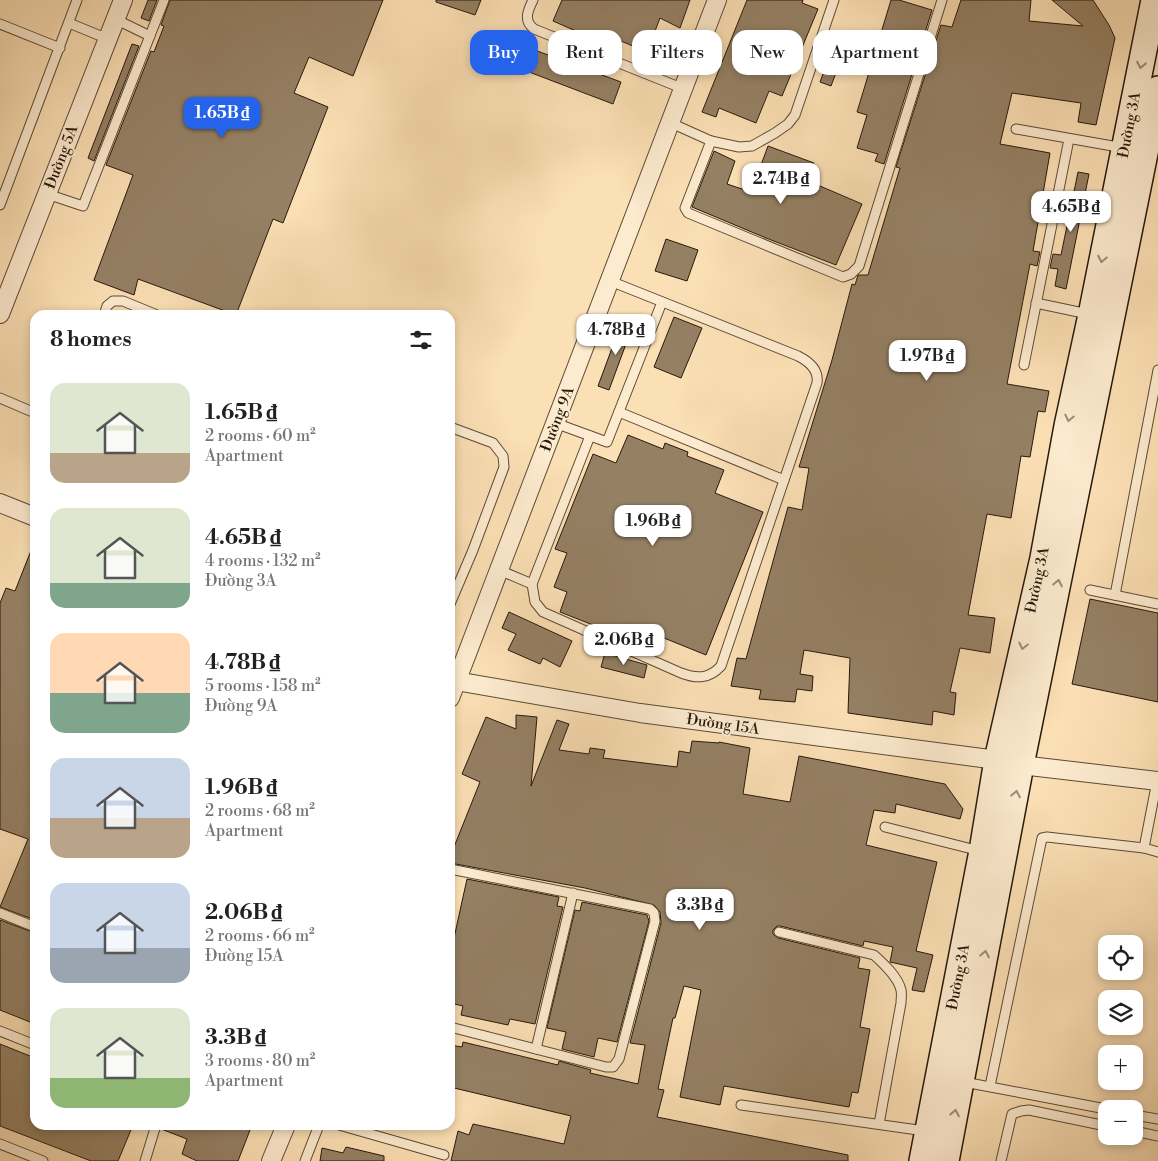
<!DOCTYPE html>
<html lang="en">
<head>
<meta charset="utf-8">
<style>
	:root { --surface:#fff; --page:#f6f6f6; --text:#202124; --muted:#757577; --accent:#2563eb }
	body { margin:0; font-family:"Libre Bodoni",serif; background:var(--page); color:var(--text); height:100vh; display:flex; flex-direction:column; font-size:19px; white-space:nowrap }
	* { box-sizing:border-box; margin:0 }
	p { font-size:16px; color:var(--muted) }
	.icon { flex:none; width:28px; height:28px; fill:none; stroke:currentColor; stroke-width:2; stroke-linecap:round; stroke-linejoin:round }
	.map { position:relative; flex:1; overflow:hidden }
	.panel { position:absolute; left:30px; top:310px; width:425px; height:820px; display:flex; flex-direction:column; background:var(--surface); border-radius:15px; box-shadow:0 2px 8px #0003 }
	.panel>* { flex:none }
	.banner { position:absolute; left:470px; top:30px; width:475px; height:45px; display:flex; gap:10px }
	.fabs { position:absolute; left:1098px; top:935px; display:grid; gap:10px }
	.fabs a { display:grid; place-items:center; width:45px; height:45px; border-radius:10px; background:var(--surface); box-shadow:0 2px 8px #0003; font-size:25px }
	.price { position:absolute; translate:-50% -42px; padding:0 11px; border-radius:10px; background:#fff; color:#222; font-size:16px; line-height:32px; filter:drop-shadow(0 1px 2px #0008) }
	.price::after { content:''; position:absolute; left:50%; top:30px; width:15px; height:11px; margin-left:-8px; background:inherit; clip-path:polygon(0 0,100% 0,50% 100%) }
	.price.selected { background:var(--accent); color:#fff }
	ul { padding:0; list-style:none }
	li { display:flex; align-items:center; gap:15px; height:125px; padding:0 20px }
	li span { display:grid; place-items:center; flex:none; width:140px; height:100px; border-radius:15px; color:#555 }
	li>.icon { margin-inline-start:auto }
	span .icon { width:60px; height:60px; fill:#fffc; stroke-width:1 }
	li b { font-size:21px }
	h2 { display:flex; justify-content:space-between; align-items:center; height:60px; padding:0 20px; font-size:21px }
	.chip { padding:0 18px; border-radius:15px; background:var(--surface); box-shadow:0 2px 8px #0003; font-size:18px; line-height:45px }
	.chip.selected { background:var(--accent); color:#fff }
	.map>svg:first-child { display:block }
	.building { fill:#958064; stroke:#26190c }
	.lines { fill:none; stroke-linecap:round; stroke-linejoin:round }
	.lane-casing { stroke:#5c4b36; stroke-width:11 }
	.street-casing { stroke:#5c4b36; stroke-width:20 }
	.secondary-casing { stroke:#26190c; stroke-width:28 }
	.lane { stroke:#fdebcf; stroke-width:9 }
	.street { stroke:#fdebcf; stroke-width:18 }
	.secondary { stroke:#fdebcf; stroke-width:25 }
	.oneway { stroke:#9c8c77 }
	.labels { text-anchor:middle; stroke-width:4; stroke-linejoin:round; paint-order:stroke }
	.street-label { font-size:15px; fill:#26190c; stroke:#fdebcf }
</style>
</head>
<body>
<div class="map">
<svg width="1158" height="1161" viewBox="0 0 1158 1161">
	<rect width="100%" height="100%" fill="#fce0b5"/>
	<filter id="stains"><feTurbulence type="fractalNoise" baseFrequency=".004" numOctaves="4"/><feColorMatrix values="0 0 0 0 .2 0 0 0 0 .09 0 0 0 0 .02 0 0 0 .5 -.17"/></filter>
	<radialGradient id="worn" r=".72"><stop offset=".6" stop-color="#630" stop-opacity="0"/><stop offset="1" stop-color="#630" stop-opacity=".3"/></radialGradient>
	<g class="building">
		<polygon points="148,0 157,0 149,21 141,18"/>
		<polygon points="170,0 383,0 353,76 309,57 294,93 328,107 283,223 273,219 236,315 138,279 134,295 94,280 133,175 106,165 151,51 154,52 164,26 161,25"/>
		<polygon points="436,0 481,0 475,15 436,2"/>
		<polygon points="562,0 690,0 680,28 660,18 647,52 621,41 620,46 612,43 609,49 582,41 585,35 553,21"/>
		<polygon points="747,0 803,0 802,3 818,9 782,96 769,91 756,123 719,108 716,117 702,112"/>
		<polygon points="891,0 899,0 932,10 884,164 875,161 878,154 857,148 867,115 857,112"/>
		<polygon points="961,0 1031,0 1029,21 1083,26 1052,0 1093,0 1109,25 1115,38 1096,125 1078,122 1081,103 1012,93 1000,144 1050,153 1033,251 1040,252 1037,266 1030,264 1007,384 1049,391 1045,412 1038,411 1030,457 1021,456 1011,518 987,514 968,615 995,618 990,653 960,648 950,692 956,693 954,715 933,711 932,725 848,713 850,658 804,650 800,674 813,676 812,691 797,689 795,702 759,699 761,690 731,686 737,658 746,659 788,507 802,510 809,468 799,467 832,360 852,284 855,285 858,275 868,275 900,168 896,167 941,25 952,27"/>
		<polygon points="494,35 621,82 613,104 487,56"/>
		<polygon points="132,44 139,46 94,161 88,158"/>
		<polygon points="828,61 839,65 831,86 820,82"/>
		<polygon points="768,146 814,163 806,180 862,204 836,265 766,238 692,207 714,151 735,161 727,184 751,192"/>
		<polygon points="1078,172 1089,174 1066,289 1055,286 1058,269 1050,268 1053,254 1061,255"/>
		<polygon points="666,239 698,250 687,281 655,271"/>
		<polygon points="674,317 702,328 681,378 654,367"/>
		<polygon points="622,321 633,325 609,390 598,386"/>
		<polygon points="628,435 663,449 665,443 688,452 687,456 724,470 715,493 763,512 706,655 659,636 654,649 560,612 567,592 554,587 567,553 555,549 593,454 616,463"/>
		<polygon points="34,543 35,608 30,620 35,622 35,920 0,907 28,839 0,829 0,603 6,588 15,591"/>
		<polygon points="1090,599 1158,613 1158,702 1072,684"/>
		<polygon points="509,612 572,641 560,667 543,658 540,664 508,650 516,634 502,628"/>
		<polygon points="605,653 647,665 644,678 601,667"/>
		<polygon points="516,715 537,717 531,786 557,720 569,724 559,750 589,754 590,748 605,750 603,758 677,767 679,751 690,753 692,741 719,743 719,742 750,748 743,794 790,802 799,756 945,784 963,809 960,819 896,804 895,813 874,810 866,845 937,862 916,951 933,955 924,992 912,990 917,968 890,962 893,947 864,941 863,946 780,926 777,926 773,930 773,934 778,938 860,958 858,968 870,970 860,1027 870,1029 858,1093 852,1092 849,1107 724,1086 720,1105 680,1097 701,990 684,986 675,1018 673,1018 658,1089 664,1090 657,1117 848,1155 848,1161 451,1161 458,1131 469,1135 473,1124 564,1144 571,1116 450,1087 450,1045 462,1047 463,1042 558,1065 559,1061 591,1070 590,1073 638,1084 645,1045 630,1043 661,923 660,912 654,905 585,888 450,863 450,847 454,847 480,782 462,774 486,717 516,729"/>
		<polygon points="467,879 559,897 557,906 563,907 535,1024 510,1019 508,1025 461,1015 463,1006 450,1003 450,956"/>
		<polygon points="582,902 647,915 649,921 617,1042 598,1038 594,1057 562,1049 566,1032 547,1028 575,910 580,911"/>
		<polygon points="0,920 35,933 35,1024 0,1010"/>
		<polygon points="0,1044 35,1058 35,1125 133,1125 118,1161 91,1161 0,1126"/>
		<polygon points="162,1125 252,1125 238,1161 197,1161 182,1154 187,1139 161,1129"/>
		<polygon points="346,1147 384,1156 384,1161 320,1161 322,1148 343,1153"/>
	</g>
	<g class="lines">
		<defs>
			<g id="lane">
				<path d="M 533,0 C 528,10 523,21 534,29 L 684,89"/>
				<polyline points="115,19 150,36"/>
				<polyline points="69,23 108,39"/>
				<polyline points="0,24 60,48"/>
				<polyline points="671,123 711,141 739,147 752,146 775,133 788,124 795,115 834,0"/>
				<polyline points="1016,129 1124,148"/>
				<polyline points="711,141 685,208 688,213 843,277 851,274 859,266 942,0"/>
				<polyline points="47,194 83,206 164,0"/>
				<polyline points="0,205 77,0"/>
				<polyline points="1036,303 1088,314"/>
				<polyline points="104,315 107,306 113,301 123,301 157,315"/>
				<polyline points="1024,365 1069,139"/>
				<polyline points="0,398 35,413"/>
				<polyline points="619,412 784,480"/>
				<polyline points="555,423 607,442 662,302"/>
				<polyline points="450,427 493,443 503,456 504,467 473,550 450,604"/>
				<path d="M 499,570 L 532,584 L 535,602 L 543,612 L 681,673 C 697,679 709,679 721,666 L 817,383 C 819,370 810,362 798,356 L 610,281"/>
				<polyline points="532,584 590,436"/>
				<polyline points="1090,590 1158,604"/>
				<polyline points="1115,595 1158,370"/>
				<polyline points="1157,781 1144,848 1158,852"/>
				<polyline points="885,827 980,851"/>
				<polyline points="450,869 650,909 654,913 655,921 619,1059 613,1067 606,1067 450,1027"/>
				<polyline points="0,913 35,927"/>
				<path d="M 779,932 L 874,955 C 884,964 898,977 901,990 C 902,994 901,999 901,1003 L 879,1124"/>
				<polyline points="0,1031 35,1045"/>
				<polyline points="536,1049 573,893"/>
				<polyline points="964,1082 1106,1109"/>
				<polyline points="990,1086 1042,838 1047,837 1144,848"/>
				<polyline points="741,1105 925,1131"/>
				<polyline points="1134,1115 1158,1119"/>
				<polyline points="339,1125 444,1155"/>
				<polyline points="1134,1131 1158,1136"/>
				<polyline points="0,1144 43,1161"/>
				<polyline points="145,1161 156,1125"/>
				<polyline points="305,1161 319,1125"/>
				<polyline points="1001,1161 1012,1114 1021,1111 1029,1110 1106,1126"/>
			</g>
			<g id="street">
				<polyline points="0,314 123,0"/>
				<polyline points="0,503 35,517"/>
				<polyline points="450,680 640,713 997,760"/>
				<polyline points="450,698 717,0"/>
				<polyline points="1021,765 1158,781"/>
				<polyline points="271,1161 286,1125"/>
			</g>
			<g id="secondary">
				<polyline points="922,1161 982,851 997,760 1043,558 1067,426 1091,315 1154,0"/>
				<polyline points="946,1161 1021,765 1158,89"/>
			</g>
		</defs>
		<use href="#lane" class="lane-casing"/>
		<use href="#street" class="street-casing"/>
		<use href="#secondary" class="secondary-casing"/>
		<use href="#lane" class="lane"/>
		<use href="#street" class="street"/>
		<use href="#secondary" class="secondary"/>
	</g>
	<defs><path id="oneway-chevron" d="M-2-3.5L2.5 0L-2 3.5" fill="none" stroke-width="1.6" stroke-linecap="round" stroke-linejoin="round" transform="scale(1.25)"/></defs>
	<g class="oneway">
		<use href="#oneway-chevron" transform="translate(1141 65) rotate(101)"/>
		<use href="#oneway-chevron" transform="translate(1102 259) rotate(101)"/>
		<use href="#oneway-chevron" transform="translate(1069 418) rotate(102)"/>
		<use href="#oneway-chevron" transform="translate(1058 583) rotate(-79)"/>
		<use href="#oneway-chevron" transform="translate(1023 646) rotate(103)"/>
		<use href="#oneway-chevron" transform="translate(1016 794) rotate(-79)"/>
		<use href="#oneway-chevron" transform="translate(985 954) rotate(-79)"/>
		<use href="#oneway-chevron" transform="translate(955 1113) rotate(-79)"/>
	</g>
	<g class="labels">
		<g class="street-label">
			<text transform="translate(1129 125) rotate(-79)" y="5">Đường 3A</text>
			<text transform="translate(61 157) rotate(-69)" y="5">Đường 5A</text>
			<text transform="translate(557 419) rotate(-69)" y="5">Đường 9A</text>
			<text transform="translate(1037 580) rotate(-78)" y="5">Đường 3A</text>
			<text transform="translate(723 724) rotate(8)" y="5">Đường 15A</text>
			<text transform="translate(958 977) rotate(-79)" y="5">Đường 3A</text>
		</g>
	</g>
	<rect width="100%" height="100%" filter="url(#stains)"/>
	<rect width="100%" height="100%" fill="url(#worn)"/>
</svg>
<div class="fabs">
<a><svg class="icon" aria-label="locate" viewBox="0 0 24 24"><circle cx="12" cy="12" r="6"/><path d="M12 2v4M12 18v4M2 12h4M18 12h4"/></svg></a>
<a><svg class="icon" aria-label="layers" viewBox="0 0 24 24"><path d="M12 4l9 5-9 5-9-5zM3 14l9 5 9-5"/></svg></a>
<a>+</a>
<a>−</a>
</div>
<b class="price selected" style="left:222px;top:139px">1.65B ₫</b>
<b class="price" style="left:781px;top:205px">2.74B ₫</b>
<b class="price" style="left:1071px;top:233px">4.65B ₫</b>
<b class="price" style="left:616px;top:356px">4.78B ₫</b>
<b class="price" style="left:927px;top:382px">1.97B ₫</b>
<b class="price" style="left:653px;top:547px">1.96B ₫</b>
<b class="price" style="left:624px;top:666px">2.06B ₫</b>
<b class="price" style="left:700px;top:931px">3.3B ₫</b>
<div class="banner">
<a class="chip selected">Buy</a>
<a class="chip">Rent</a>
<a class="chip">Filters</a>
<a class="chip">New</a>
<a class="chip">Apartment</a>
</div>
<section class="panel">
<h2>8 homes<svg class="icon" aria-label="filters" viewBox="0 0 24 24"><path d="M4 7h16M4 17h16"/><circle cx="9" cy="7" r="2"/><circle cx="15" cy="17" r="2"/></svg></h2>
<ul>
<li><span style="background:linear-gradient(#dfe7d0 70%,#b9a48a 0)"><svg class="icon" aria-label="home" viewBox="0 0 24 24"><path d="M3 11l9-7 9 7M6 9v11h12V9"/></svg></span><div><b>1.65B ₫</b><p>2 rooms · 60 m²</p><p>Apartment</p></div></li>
<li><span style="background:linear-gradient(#dfe7d0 75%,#7fa58c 0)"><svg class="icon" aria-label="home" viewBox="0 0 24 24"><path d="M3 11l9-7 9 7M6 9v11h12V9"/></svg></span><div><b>4.65B ₫</b><p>4 rooms · 132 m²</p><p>Đường 3A</p></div></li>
<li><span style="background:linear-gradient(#ffd9b3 60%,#7fa58c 0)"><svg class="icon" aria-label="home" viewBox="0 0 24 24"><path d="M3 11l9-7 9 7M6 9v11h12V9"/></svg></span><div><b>4.78B ₫</b><p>5 rooms · 158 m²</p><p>Đường 9A</p></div></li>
<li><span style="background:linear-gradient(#c9d6e8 60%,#b9a48a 0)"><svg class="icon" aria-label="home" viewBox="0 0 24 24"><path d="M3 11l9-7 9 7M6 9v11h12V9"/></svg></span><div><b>1.96B ₫</b><p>2 rooms · 68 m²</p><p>Apartment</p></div></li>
<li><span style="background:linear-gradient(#c9d6e8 65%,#9aa5b1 0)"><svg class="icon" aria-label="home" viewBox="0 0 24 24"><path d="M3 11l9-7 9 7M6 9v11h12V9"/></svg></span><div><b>2.06B ₫</b><p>2 rooms · 66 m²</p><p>Đường 15A</p></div></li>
<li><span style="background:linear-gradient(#dfe7d0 70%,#8fb573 0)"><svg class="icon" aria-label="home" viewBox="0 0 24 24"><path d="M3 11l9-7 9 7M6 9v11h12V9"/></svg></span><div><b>3.3B ₫</b><p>3 rooms · 80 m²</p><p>Apartment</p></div></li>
</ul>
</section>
</div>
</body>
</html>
